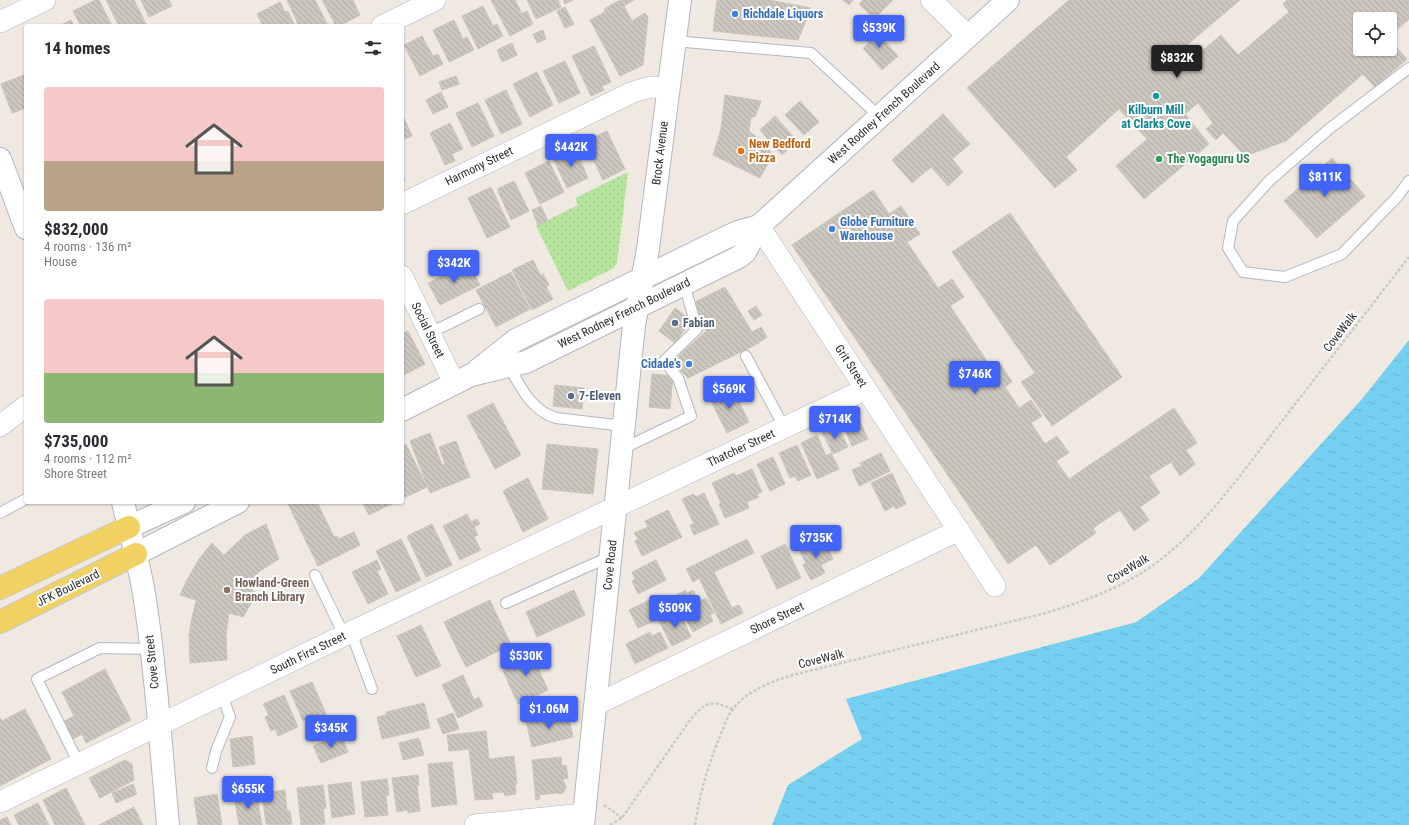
<!DOCTYPE html>
<html lang="en">
<head>
<meta charset="utf-8">
<style>
	:root { --surface:#fff; --page:#f7f7f7; --text:#2b2b33; --muted:#7c7c81; --accent:#4264fb }
	body { margin:0; font-family:"Roboto Condensed",sans-serif; background:var(--page); color:var(--text); height:100vh; display:flex; flex-direction:column; font-size:15px; white-space:nowrap }
	* { box-sizing:border-box; margin:0 }
	p { font-size:13px; color:var(--muted) }
	.icon { flex:none; width:22px; height:22px; fill:none; stroke:currentColor; stroke-width:2; stroke-linecap:round; stroke-linejoin:round }
	.map { position:relative; flex:1; overflow:hidden }
	.drawer { position:absolute; left:24px; top:24px; width:380px; height:480px; display:flex; flex-direction:column; background:var(--surface); border-radius:4px; box-shadow:0 1px 3px #0004 }
	.drawer>* { flex:none }
	.fabs { position:absolute; left:1353px; top:12px; display:grid; gap:8px }
	.fabs a { display:grid; place-items:center; width:44px; height:44px; border-radius:4px; background:var(--surface); box-shadow:0 1px 3px #0004; font-size:20px }
	.price { position:absolute; translate:-50% -34px; padding:0 9px; border-radius:4px; background:var(--accent); color:#fff; font-size:13px; line-height:26px; filter:drop-shadow(0 1px 2px #0008) }
	.price::after { content:''; position:absolute; left:50%; top:24px; width:12px; height:9px; margin-left:-6px; background:inherit; clip-path:polygon(0 0,100% 0,50% 100%) }
	.price.active { background:#222; color:#fff }
	ul { padding:0; list-style:none }
	li { display:grid; align-content:center; gap:8px; height:212px; padding:0 20px }
	li span { display:grid; place-items:center; height:124px; border-radius:4px; color:#555 }
	li>.icon { margin-inline-start:auto }
	span .icon { width:72px; height:72px; fill:#fffc; stroke-width:1 }
	li b { font-size:17px }
	h2 { display:flex; justify-content:space-between; align-items:center; height:48px; padding:0 20px; font-size:17px }
	.map>svg:first-child { display:block }
	.grass { fill:url(#grass-dots) }
	.water { fill:url(#water-ripples) }
	.pier { fill:#efe9e1 }
	.building { fill:url(#building-back-hatch); stroke:#cbc5ba }
	.lines { fill:none; stroke-linecap:round; stroke-linejoin:round }
	.service-casing { stroke:#b4b7c1; stroke-width:12 }
	.minor-casing { stroke:#b4b7c1; stroke-width:22 }
	.secondary-casing { stroke:#b4b7c1; stroke-width:24 }
	.primary-casing { stroke:#c9c9c9; stroke-width:24 }
	.path { stroke:#c9c9c9; stroke-width:2.5; stroke-dasharray:3 2; stroke-linecap:butt }
	.service { stroke:#fff; stroke-width:10 }
	.minor { stroke:#fff; stroke-width:21 }
	.secondary { stroke:#fff; stroke-width:22 }
	.primary { stroke:#f2d163; stroke-width:22 }
	.shop-dot { fill:#3f7fe0; stroke:#fff; stroke-width:1.5 }
	.culture-dot { fill:#0f9aa8; stroke:#fff; stroke-width:1.5 }
	.food-dot { fill:#e8710a; stroke:#fff; stroke-width:1.5 }
	.leisure-dot { fill:#2e9e5b; stroke:#fff; stroke-width:1.5 }
	.service-dot { fill:#5c6f8a; stroke:#fff; stroke-width:1.5 }
	.education-dot { fill:#8d6e63; stroke:#fff; stroke-width:1.5 }
	.labels { text-anchor:middle; stroke-width:4; stroke-linejoin:round; paint-order:stroke }
	.shop-label { font-size:12px; font-weight:bold; fill:#366cbe; stroke:#fff; text-anchor:start }
	.culture-label { font-size:12px; font-weight:bold; fill:#0d838f; stroke:#fff }
	.street-label { font-size:12px; fill:#2e2e2e; stroke:#fff }
	.food-label { font-size:12px; font-weight:bold; fill:#c56008; stroke:#fff; text-anchor:start }
	.leisure-label { font-size:12px; font-weight:bold; fill:#27864d; stroke:#fff; text-anchor:start }
	.service-label { font-size:12px; font-weight:bold; fill:#4e5e75; stroke:#fff; text-anchor:start }
	.education-label { font-size:12px; font-weight:bold; fill:#785e54; stroke:#fff; text-anchor:start }
</style>
</head>
<body>
<div class="map">
<svg width="1409" height="825" viewBox="0 0 1409 825">
	<defs>
		<pattern id="grass-dots" width="8" height="8" patternUnits="userSpaceOnUse"><rect width="8" height="8" fill="#b6e59e"/><path d="M2 2h.1M6 6h.1" fill="none" stroke="#9dc588" stroke-width="1.8" stroke-linecap="round"/></pattern>
		<pattern id="water-ripples" width="26" height="14" patternUnits="userSpaceOnUse"><rect width="26" height="14" fill="#75cff0"/><path d="M2 4q2-2 4 0t4 0M15 11q2-2 4 0t4 0" fill="none" stroke="#66b2ce"/></pattern>
		<pattern id="building-back-hatch" width="6" height="6" patternUnits="userSpaceOnUse"><rect width="6" height="6" fill="#cbc7bf"/><path d="M-1 5l2 2M0 0l6 6M5-1l2 2" fill="none" stroke="#afaba4"/></pattern>
	</defs>
	<rect width="100%" height="100%" fill="#efe9e1"/>
	<polygon class="grass" points="628,172 617,263 614,268 568,291 536,226 578,205 575,198"/>
	<polygon class="water" points="1409,336 1409,825 772,825 788,785 862,739 846,699 1136,622 1199,578"/>
	<polygon class="pier" points="1409,334 1409,340 1362,399 1199,578 1136,622 844,699 845,697 1135,620 1197,576"/>
	<g class="building">
		<polygon points="95,0 99,0 112,26 81,26 73,11"/>
		<polygon points="106,0 134,0 147,26 119,26"/>
		<polygon points="141,0 169,0 172,6 149,17"/>
		<polygon points="287,0 315,0 328,26 299,26"/>
		<polygon points="322,0 353,0 360,15 339,26 336,26"/>
		<polygon points="491,0 515,0 522,14 527,11 533,24 510,36"/>
		<polygon points="527,0 558,0 561,7 536,19"/>
		<polygon points="563,0 573,0 565,4"/>
		<polygon points="620,0 634,0 624,6 632,21 645,13 648,17 643,65 620,76 590,20 605,12 604,9"/>
		<polygon points="717,0 769,0 811,8 798,40 713,31"/>
		<polygon points="843,0 853,0 849,5"/>
		<polygon points="863,0 893,0 874,19 859,4"/>
		<polygon points="1069,0 1240,0 1174,56 1183,67 1221,35 1238,55 1289,12 1283,4 1287,0 1409,0 1409,19 1390,36 1390,19 1360,19 1360,49 1390,49 1390,40 1407,59 1375,87 1363,74 1286,141 1245,156 1223,133 1216,140 1206,129 1213,123 1198,103 1185,114 1209,144 1144,199 1116,166 1147,139 1119,109 1066,157 1077,170 1055,188 967,88"/>
		<polygon points="280,2 285,12 288,11 294,24 292,26 263,26 257,14"/>
		<polygon points="483,6 493,26 497,24 503,36 478,49 462,16"/>
		<polygon points="565,7 574,24 565,28 557,11"/>
		<polygon points="71,20 74,26 59,26"/>
		<polygon points="454,20 463,39 467,37 474,50 449,62 433,30"/>
		<polygon points="873,27 898,56 882,70 863,48 869,43 863,36"/>
		<polygon points="543,30 546,39 537,43 533,34"/>
		<polygon points="422,36 433,56 438,54 443,64 420,76 404,45"/>
		<polygon points="512,43 517,55 502,62 497,50"/>
		<polygon points="594,46 611,82 602,86 604,90 591,96 572,56"/>
		<polygon points="565,61 580,93 559,103 543,71"/>
		<polygon points="537,72 553,105 530,117 513,84"/>
		<polygon points="26,74 26,108 12,113 1,84"/>
		<polygon points="456,76 459,84 442,90 439,82"/>
		<polygon points="506,90 522,124 501,134 485,100"/>
		<polygon points="441,92 448,107 433,114 426,100"/>
		<polygon points="725,95 761,101 755,117 751,117 749,131 762,142 773,155 760,178 713,155 721,129"/>
		<polygon points="800,101 819,122 804,135 785,115"/>
		<polygon points="478,103 494,136 472,147 456,113"/>
		<polygon points="943,114 970,144 952,159 963,172 948,186 931,167 912,183 892,160"/>
		<polygon points="775,116 797,141 782,155 760,130"/>
		<polygon points="404,118 412,136 402,140 402,119"/>
		<polygon points="450,123 463,149 452,154 455,161 445,165 430,133"/>
		<polygon points="607,131 625,169 603,180 586,144 595,140 594,137"/>
		<polygon points="575,148 588,178 567,188 553,158"/>
		<polygon points="1332,158 1365,196 1317,238 1284,201"/>
		<polygon points="549,161 564,192 540,204 525,173"/>
		<polygon points="402,172 405,180 402,181"/>
		<polygon points="514,181 529,211 511,220 497,189"/>
		<polygon points="491,187 510,227 487,238 468,198"/>
		<polygon points="873,190 889,214 901,206 920,234 907,242 938,288 952,279 964,297 950,306 993,370 1001,365 1012,382 1005,387 1019,408 1031,400 1042,416 1031,423 1045,444 1057,436 1069,453 1056,461 1069,479 1174,408 1197,443 1186,450 1195,464 1180,476 1171,462 1149,476 1160,493 1140,507 1149,520 1134,531 1120,510 1093,528 1096,533 1050,565 1036,545 1008,564 792,245"/>
		<polygon points="541,206 548,221 538,225 532,210"/>
		<polygon points="1010,213 1122,377 1052,426 1021,382 1035,373 952,252"/>
		<polygon points="533,260 541,276 543,274 549,285 546,287 553,299 532,310 512,270"/>
		<polygon points="468,263 480,285 440,305 428,283"/>
		<polygon points="511,272 530,309 496,327 476,290"/>
		<polygon points="725,287 752,332 761,327 767,337 757,344 688,378 672,362 706,331 695,302"/>
		<polygon points="756,306 762,315 754,320 748,311"/>
		<polygon points="675,308 691,320 675,343 659,331"/>
		<polygon points="408,331 425,364 402,376 402,334"/>
		<polygon points="652,374 673,376 670,409 649,407"/>
		<polygon points="555,385 584,388 582,409 553,406"/>
		<polygon points="731,386 749,422 727,433 709,397"/>
		<polygon points="493,403 521,455 495,469 467,416"/>
		<polygon points="857,415 868,439 852,446 842,422"/>
		<polygon points="837,425 848,447 833,454 822,432"/>
		<polygon points="430,433 442,465 445,464 439,447 456,441 470,477 430,493 410,441"/>
		<polygon points="817,435 826,456 831,453 839,469 817,479 801,443"/>
		<polygon points="406,444 427,487 402,499 402,446"/>
		<polygon points="547,444 598,449 593,494 542,489"/>
		<polygon points="797,445 811,475 798,481 795,476 790,478 779,453"/>
		<polygon points="881,453 890,471 859,486 852,470 862,466 860,463"/>
		<polygon points="773,457 785,484 770,491 757,464"/>
		<polygon points="752,469 762,492 757,494 759,497 747,502 749,508 725,518 719,504 721,503 712,483 734,473 736,476"/>
		<polygon points="892,473 906,504 896,509 894,506 885,511 871,483"/>
		<polygon points="528,478 548,519 523,532 503,491"/>
		<polygon points="704,493 719,524 694,535 690,525 694,524 682,499 694,494 696,497"/>
		<polygon points="287,502 317,502 334,537 337,536 339,539 354,532 360,545 318,566"/>
		<polygon points="362,502 396,502 369,515"/>
		<polygon points="668,510 682,537 642,556 635,541 638,539 634,533 648,527 645,521"/>
		<polygon points="467,514 471,522 477,519 480,524 474,527 478,535 474,537 481,550 460,560 443,526"/>
		<polygon points="266,524 279,559 260,571 246,585 257,594 243,617 229,613 226,635 227,660 190,663 189,634 192,618 196,600 180,595 187,580 199,559 212,543 224,555 245,535"/>
		<polygon points="432,524 452,565 426,577 407,536"/>
		<polygon points="401,539 421,580 396,592 376,551"/>
		<polygon points="747,539 754,553 714,572 732,608 739,605 743,613 721,624 699,578 693,582 686,569"/>
		<polygon points="824,540 833,559 821,565 825,573 811,580 803,565 806,563 800,552"/>
		<polygon points="785,544 801,578 777,589 761,556"/>
		<polygon points="377,560 381,569 377,571 388,594 368,604 352,572"/>
		<polygon points="656,560 666,580 638,594 632,581 635,579 632,572"/>
		<polygon points="574,590 585,615 537,637 526,612"/>
		<polygon points="686,590 687,593 693,590 699,602 706,598 714,613 710,615 713,621 693,632 673,597"/>
		<polygon points="652,599 659,613 654,621 638,628 629,610"/>
		<polygon points="490,600 511,645 466,667 444,622"/>
		<polygon points="679,611 691,637 672,646 659,621"/>
		<polygon points="421,625 441,666 416,677 397,636"/>
		<polygon points="650,632 652,636 660,632 668,648 635,664 626,644"/>
		<polygon points="536,650 543,666 538,668 548,690 518,704 503,671 512,666 510,662"/>
		<polygon points="105,669 131,720 86,743 82,734 71,740 62,722 74,716 62,692"/>
		<polygon points="463,675 474,700 479,697 483,706 458,718 442,685"/>
		<polygon points="312,682 327,716 318,720 315,715 303,721 290,691"/>
		<polygon points="284,695 298,727 278,736 275,729 271,731 265,717 269,715 263,704"/>
		<polygon points="424,703 430,728 382,739 377,717 386,715 386,712"/>
		<polygon points="25,709 51,759 0,786 0,718 2,721"/>
		<polygon points="453,713 459,729 443,734 437,719"/>
		<polygon points="568,714 573,737 532,747 526,721 544,717 545,719"/>
		<polygon points="486,731 489,759 514,756 517,784 515,784 516,794 505,796 504,792 492,793 493,799 475,800 469,749 449,751 447,735"/>
		<polygon points="341,734 348,752 321,763 313,746"/>
		<polygon points="252,736 255,764 233,767 230,739"/>
		<polygon points="419,738 424,755 403,760 399,743"/>
		<polygon points="561,757 562,766 566,765 568,778 563,779 566,787 564,792 561,794 556,793 539,795 540,799 536,800 532,760"/>
		<polygon points="125,760 132,764 134,780 100,798 89,778"/>
		<polygon points="452,762 457,804 432,807 428,764"/>
		<polygon points="418,775 419,785 417,786 420,811 408,813 408,810 397,812 392,778"/>
		<polygon points="387,779 389,795 386,795 388,815 365,817 361,782"/>
		<polygon points="351,782 355,814 332,818 328,785"/>
		<polygon points="133,784 137,794 116,803 112,793"/>
		<polygon points="323,785 326,808 323,809 325,824 301,825 297,788"/>
		<polygon points="66,788 85,825 55,825 43,800"/>
		<polygon points="285,790 287,811 290,811 292,824 284,825 266,824 262,793"/>
		<polygon points="256,793 262,825 239,825 234,796"/>
		<polygon points="217,794 222,825 198,825 194,798"/>
		<polygon points="38,803 49,825 19,825 14,815"/>
		<polygon points="134,807 143,825 99,825"/>
		<polygon points="7,817 11,825 0,825 0,820"/>
	</g>
	<g class="lines">
		<defs>
			<g id="service">
				<polyline points="674,41 811,53 880,117"/>
				<polyline points="1409,68 1329,129 1269,181 1233,221 1228,248 1243,272 1285,277 1342,254 1397,197 1409,181"/>
				<polyline points="430,333 479,309"/>
				<polyline points="746,356 784,427"/>
				<path d="M 509,366 C 521,388 531,410 556,418 L 624,426"/>
				<polyline points="622,449 691,416 678,378 664,361 697,329 684,284"/>
				<polyline points="0,513 26,499"/>
				<polyline points="315,575 344,635"/>
				<polyline points="506,603 611,556"/>
				<polyline points="351,632 372,689"/>
				<polyline points="79,764 37,679 100,648 151,649"/>
				<polyline points="212,768 216,751 230,717 222,695"/>
			</g>
			<g id="minor">
				<polyline points="931,0 968,36"/>
				<polyline points="0,22 45,0"/>
				<polyline points="382,26 435,0"/>
				<polyline points="402,204 633,92 651,87 668,88"/>
				<polyline points="759,226 995,586"/>
				<polyline points="402,276 454,383"/>
				<polyline points="0,426 26,406"/>
				<polyline points="595,705 959,530"/>
				<polyline points="0,802 351,632 866,389"/>
				<polyline points="475,825 584,814"/>
			</g>
			<g id="secondary">
				<polyline points="0,159 26,228"/>
				<polyline points="478,370 516,340 725,238 738,232 759,226"/>
				<polyline points="402,410 471,375 526,362 739,257 745,252 759,226 1008,0"/>
				<path d="M 123,502 C 130,533 139,563 144,594 C 156,670 161,748 168,825"/>
				<polyline points="129,527 184,502"/>
				<polyline points="136,554 238,502"/>
				<polyline points="583,825 634,325 648,249 680,0"/>
			</g>
			<g id="primary">
				<polyline points="0,588 129,527"/>
				<polyline points="0,622 136,554"/>
			</g>
		</defs>
		<use href="#service" class="service-casing"/>
		<use href="#minor" class="minor-casing"/>
		<use href="#secondary" class="secondary-casing"/>
		<use href="#primary" class="primary-casing"/>
		<g class="path">
			<polyline points="604,805 622,818"/>
			<path d="M 610,825 L 622,818 L 690,720 C 704,703 711,699 732,709"/>
			<path d="M 695,825 C 701,785 712,754 728,717 C 740,693 771,681 797,674 L 1046,613 C 1085,601 1124,587 1156,563 C 1204,527 1239,477 1275,430 C 1320,372 1364,315 1409,257"/>
		</g>
		<use href="#service" class="service"/>
		<use href="#minor" class="minor"/>
		<use href="#secondary" class="secondary"/>
		<use href="#primary" class="primary"/>
	</g>
	<g class="shop-dot">
		<circle cx="735" cy="14" r="4"/>
		<circle cx="832" cy="229" r="4"/>
		<circle cx="689" cy="364" r="4"/>
	</g>
	<circle class="culture-dot" cx="1156" cy="96" r="4"/>
	<circle class="food-dot" cx="741" cy="151" r="4"/>
	<circle class="leisure-dot" cx="1159" cy="159" r="4"/>
	<g class="service-dot">
		<circle cx="675" cy="323" r="4"/>
		<circle cx="571" cy="396" r="4"/>
	</g>
	<circle class="education-dot" cx="227" cy="590" r="4"/>
	<g class="labels">
		<g class="shop-label">
			<text x="743" y="18">Richdale Liquors</text>
			<text x="840" y="226">Globe Furniture<tspan x="840" dy="14">Warehouse</tspan></text>
			<text x="681" y="368" text-anchor="end">Cidade's</text>
		</g>
		<g class="culture-label">
			<text x="1156" y="114">Kilburn Mill<tspan x="1156" dy="14">at Clarks Cove</tspan></text>
		</g>
		<g class="street-label">
			<text transform="translate(884 113) rotate(-42)" y="4">West Rodney French Boulevard</text>
			<text transform="translate(660 153) rotate(-83)" y="4">Brock Avenue</text>
			<text transform="translate(479 166) rotate(-26)" y="4">Harmony Street</text>
			<text transform="translate(624 313) rotate(-26)" y="4">West Rodney French Boulevard</text>
			<text transform="translate(428 330) rotate(64)" y="4">Social Street</text>
			<text transform="translate(1340 332) rotate(-52)" y="4">CoveWalk</text>
			<text transform="translate(851 366) rotate(57)" y="4">Grit Street</text>
			<text transform="translate(741 448) rotate(-25)" y="4">Thatcher Street</text>
			<text transform="translate(610 565) rotate(-84)" y="4">Cove Road</text>
			<text transform="translate(1128 569) rotate(-30)" y="4">CoveWalk</text>
			<text transform="translate(68 588) rotate(-26)" y="4">JFK Boulevard</text>
			<text transform="translate(777 618) rotate(-26)" y="4">Shore Street</text>
			<text transform="translate(308 653) rotate(-26)" y="4">South First Street</text>
			<text transform="translate(821 659) rotate(-14)" y="4">CoveWalk</text>
			<text transform="translate(152 662) rotate(-96)" y="4">Cove Street</text>
		</g>
		<g class="food-label">
			<text x="749" y="148">New Bedford<tspan x="749" dy="14">Pizza</tspan></text>
		</g>
		<g class="leisure-label">
			<text x="1167" y="163">The Yogaguru US</text>
		</g>
		<g class="service-label">
			<text x="683" y="327">Fabian</text>
			<text x="579" y="400">7-Eleven</text>
		</g>
		<g class="education-label">
			<text x="235" y="587">Howland-Green<tspan x="235" dy="14">Branch Library</tspan></text>
		</g>
	</g>
</svg>
<div class="fabs">
<a><svg class="icon" aria-label="locate" viewBox="0 0 24 24"><circle cx="12" cy="12" r="6"/><path d="M12 2v4M12 18v4M2 12h4M18 12h4"/></svg></a>
</div>
<b class="price" style="left:879px;top:49px">$539K</b>
<b class="price active" style="left:1177px;top:79px">$832K</b>
<b class="price" style="left:571px;top:168px">$442K</b>
<b class="price" style="left:1325px;top:198px">$811K</b>
<b class="price" style="left:454px;top:284px">$342K</b>
<b class="price" style="left:975px;top:395px">$746K</b>
<b class="price" style="left:729px;top:410px">$569K</b>
<b class="price" style="left:835px;top:440px">$714K</b>
<b class="price" style="left:816px;top:559px">$735K</b>
<b class="price" style="left:675px;top:629px">$509K</b>
<b class="price" style="left:526px;top:677px">$530K</b>
<b class="price" style="left:549px;top:730px">$1.06M</b>
<b class="price" style="left:331px;top:749px">$345K</b>
<b class="price" style="left:248px;top:810px">$655K</b>
<section class="drawer">
<h2>14 homes<svg class="icon" aria-label="filters" viewBox="0 0 24 24"><path d="M4 7h16M4 17h16"/><circle cx="9" cy="7" r="2"/><circle cx="15" cy="17" r="2"/></svg></h2>
<ul>
<li><span style="background:linear-gradient(#f6c9c9 60%,#b9a48a 0)"><svg class="icon" aria-label="home" viewBox="0 0 24 24"><path d="M3 11l9-7 9 7M6 9v11h12V9"/></svg></span><div><b>$832,000</b><p>4 rooms · 136 m²</p><p>House</p></div></li>
<li><span style="background:linear-gradient(#f6c9c9 60%,#8fb573 0)"><svg class="icon" aria-label="home" viewBox="0 0 24 24"><path d="M3 11l9-7 9 7M6 9v11h12V9"/></svg></span><div><b>$735,000</b><p>4 rooms · 112 m²</p><p>Shore Street</p></div></li>
</ul>
</section>
</div>
</body>
</html>
